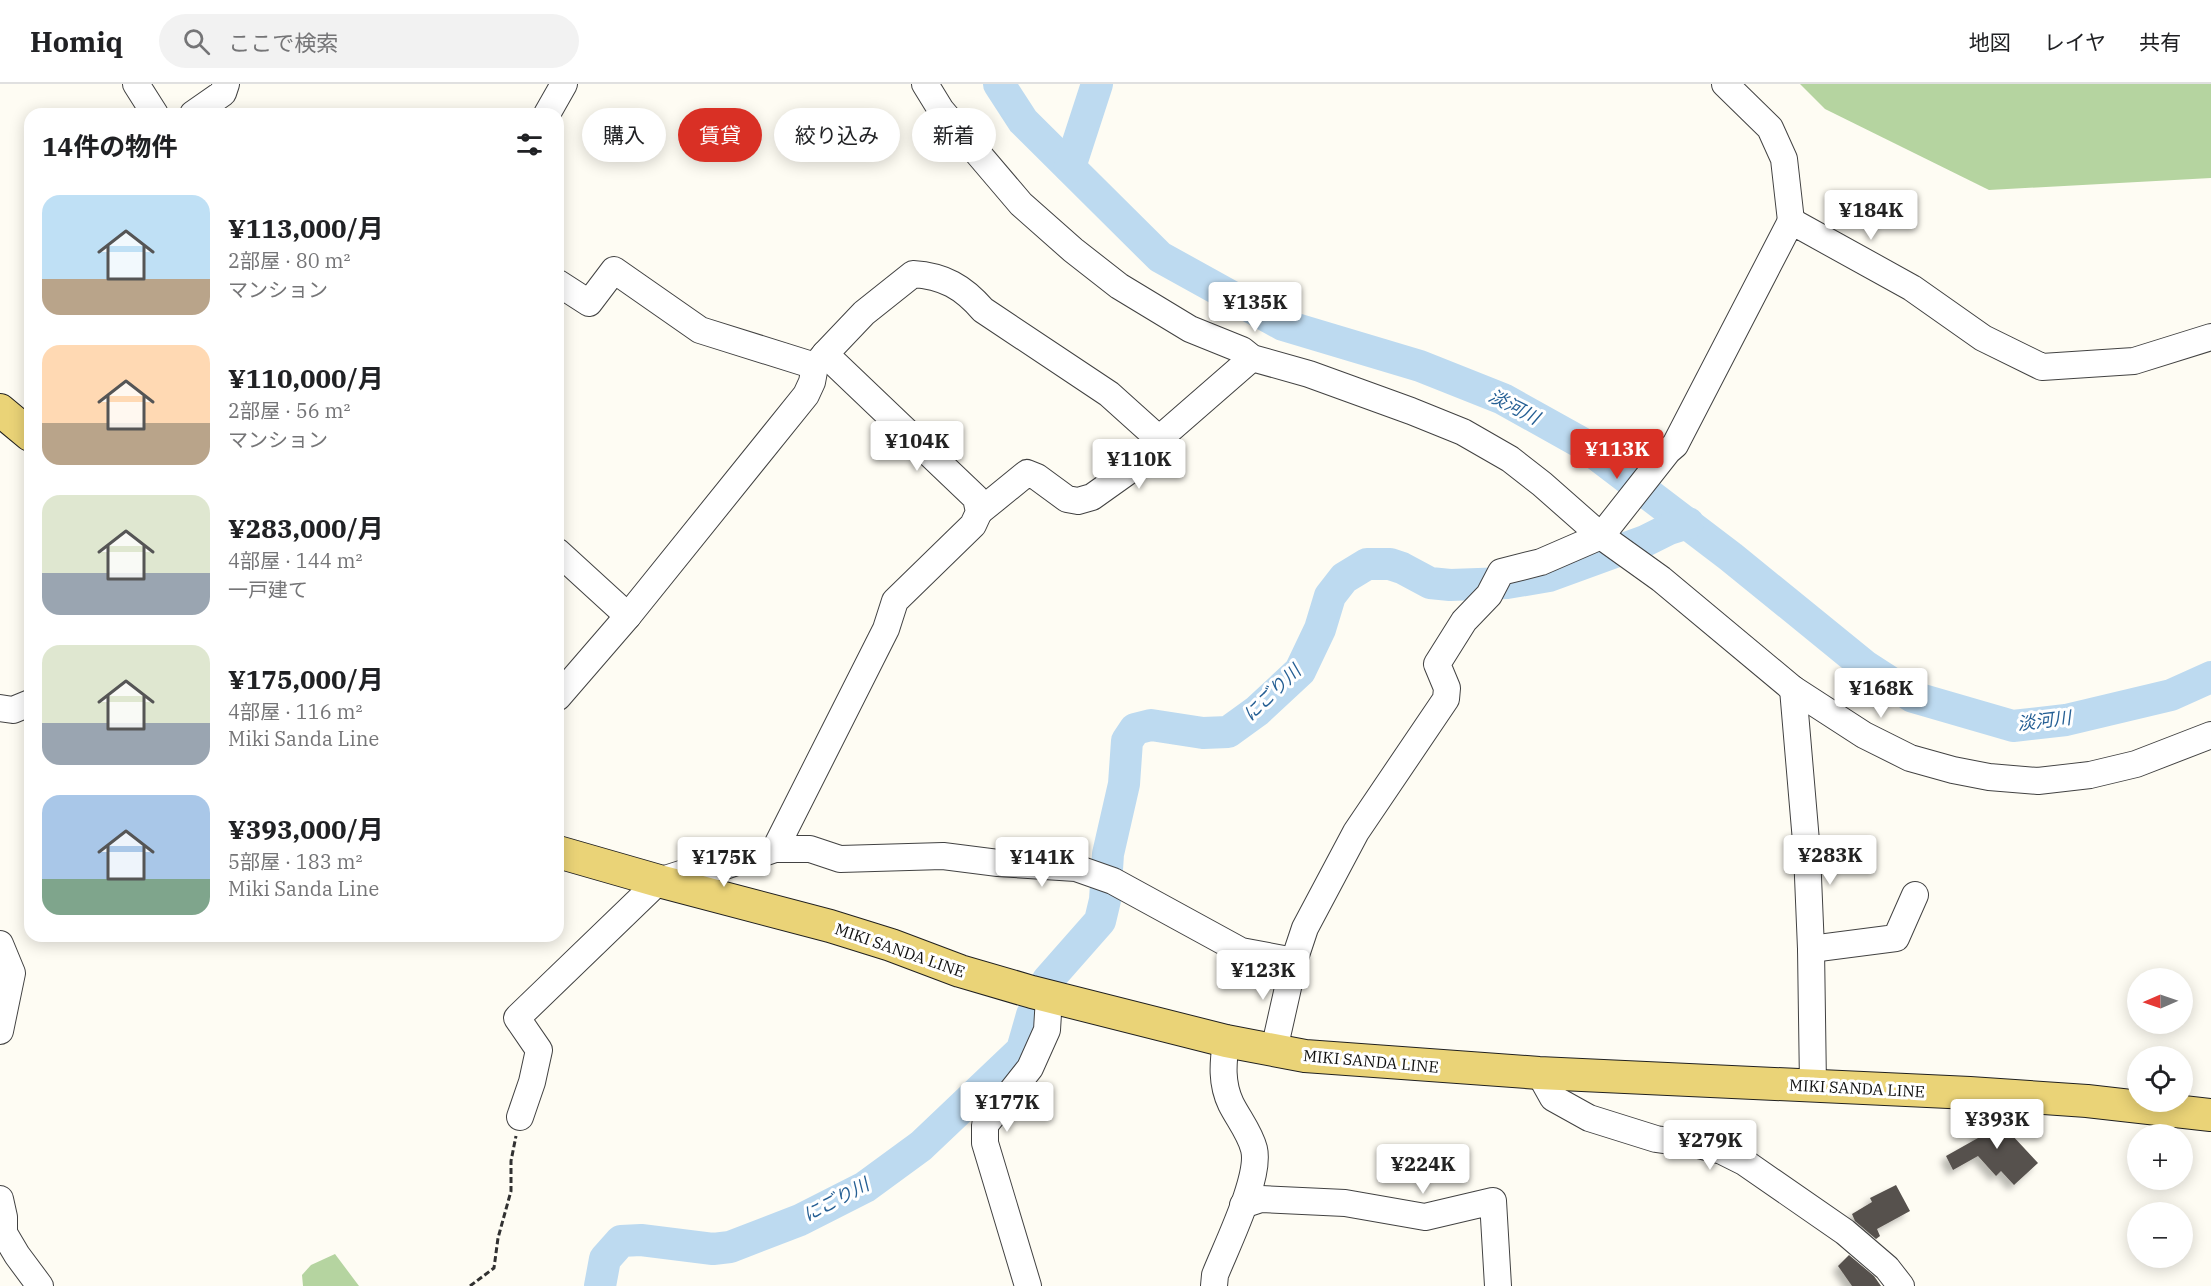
<!DOCTYPE html>
<html lang="ja">
<head>
<meta charset="utf-8">
<style>
	:root { --surface:#fff; --page:#f2f2f2; --text:#202124; --muted:#757577; --line:#e0e0e0; --accent:#d93025 }
	body { margin:0; font-family:"IBM Plex Serif","Noto Sans JP",serif; background:var(--page); color:var(--text); height:100vh; display:flex; flex-direction:column; font-size:22px; white-space:nowrap }
	* { box-sizing:border-box; margin:0 }
	p { font-size:20px; color:var(--muted) }
	.icon { flex:none; width:33px; height:33px; fill:none; stroke:currentColor; stroke-width:2; stroke-linecap:round; stroke-linejoin:round }
	.map { position:relative; flex:1; overflow:hidden }
	.side { position:absolute; left:24px; top:24px; width:540px; height:834px; display:flex; flex-direction:column; background:var(--surface); border-radius:18px; box-shadow:0 3px 15px #0003 }
	.side>* { flex:none }
	.hud { position:absolute; left:582px; top:24px; width:570px; height:54px; display:flex; gap:12px }
	.needle { width:39px; rotate:268deg }
	.fabs { position:absolute; left:2127px; top:884px; display:grid; gap:12px }
	.fabs a { display:grid; place-items:center; width:66px; height:66px; border-radius:50%; background:var(--surface); box-shadow:0 3px 15px #0003; font-size:30px }
	.price { position:absolute; translate:-50% -51px; padding:0 14px; border-radius:6px; background:#fff; color:#222; font-size:20px; line-height:39px; filter:drop-shadow(0 2px 3px #0008) }
	.price::after { content:''; position:absolute; left:50%; top:36px; width:18px; height:14px; margin-left:-9px; background:inherit; clip-path:polygon(0 0,100% 0,50% 100%) }
	.price.selected { background:var(--accent); color:#fff }
	ul { padding:0; list-style:none }
	li { display:flex; align-items:center; gap:18px; height:150px; padding:0 18px }
	li span { display:grid; place-items:center; flex:none; width:168px; height:120px; border-radius:18px; color:#555 }
	li>.icon { margin-inline-start:auto }
	span .icon { width:72px; height:72px; fill:#fffc; stroke-width:1 }
	li b { font-size:26px }
	h2 { display:flex; justify-content:space-between; align-items:center; height:72px; padding:0 18px; font-size:26px }
	.chip { padding:0 21px; border-radius:27px; background:var(--surface); box-shadow:0 3px 15px #0003; font-size:21px; line-height:54px }
	.chip.selected { background:var(--accent); color:#fff }
	header { display:flex; align-items:center; gap:36px; box-sizing:border-box; height:84px; padding:0 30px; background:var(--surface); border-bottom:2px solid var(--line) }
	header strong { font-size:28px }
	nav { display:flex; gap:33px; margin-inline-start:auto; font-size:21px }
	.search { width:420px; height:54px; background:var(--page); display:flex; align-items:center; gap:15px; box-sizing:border-box; padding:0 21px; border-radius:33px; color:var(--muted); font-size:22px }
	.map>svg:first-child { display:block }
	.forest { fill:#b5d4a0 }
	.lines { fill:none; stroke-linecap:round; stroke-linejoin:round }
	.river { stroke:#bddaf0; stroke-width:32 }
	.building { fill:#57514d; filter:url(#shadow) }
	.minor-casing { stroke:#424242; stroke-width:28 }
	.major-casing { stroke:#202020; stroke-width:34 }
	.path { stroke:#313131; stroke-width:3; stroke-dasharray:6 3; stroke-linecap:butt }
	.minor { stroke:#fff; stroke-width:26 }
	.major { stroke:#ead377; stroke-width:32 }
	.labels { text-anchor:middle; stroke-width:6; stroke-linejoin:round; paint-order:stroke }
	.street-label { font-size:16px; fill:#0f0f0f; stroke:#fff }
	.water-label { font-size:18px; font-style:italic; fill:#255f94; stroke:#fff }
</style>
</head>
<body>
<header>
<strong>Homiq</strong>
<div class="search"><svg class="icon" aria-label="search" viewBox="0 0 24 24"><circle cx="10" cy="10" r="6"/><path d="M15 15l6 6"/></svg>ここで検索</div>
<nav><a>地図</a><a>レイヤ</a><a>共有</a></nav>
</header>
<div class="map">
<svg width="2211" height="1202" viewBox="0 0 2211 1202">
	<defs>
		<filter id="shadow"><feDropShadow dx="-5.5" dy="5.5" stdDeviation="3" flood-color="#0004"/></filter>
	</defs>
	<rect width="100%" height="100%" fill="#fefcf3"/>
	<g class="forest">
		<polygon points="1800,0 2211,0 2211,94 1989,106 1825,25"/>
		<polygon points="335,1170 359,1202 303,1202 302,1191 311,1181"/>
	</g>
	<g class="lines">
		<g class="river">
			<polyline points="999,0 1023,37 1160,173 1283,241 1420,282 1503,315 1580,358 1731,473 1865,582 1913,613 2013,642 2066,636 2171,611 2211,593"/>
			<polyline points="1070,83 1097,0"/>
			<polyline points="1048,896 1100,837 1105,816 1108,770 1124,700 1127,657 1135,645 1151,641 1203,649 1228,648 1257,627 1300,587 1320,545 1330,512 1344,494 1367,480 1390,480 1402,484 1430,499 1450,501 1507,499 1549,492 1645,457 1669,445 1688,439"/>
			<polyline points="600,1202 605,1175 621,1157 641,1156 713,1165 730,1163 800,1136 865,1103 921,1062 1022,966 1032,931"/>
		</g>
	</g>
	<g class="building">
		<polygon points="1999,1029 2008,1030 2019,1043 2011,1050 2038,1079 2014,1101 2001,1087 1996,1092 1978,1072 1953,1086 1946,1072 1978,1054 1975,1051"/>
		<polygon points="1896,1101 1910,1127 1877,1145 1880,1152 1876,1155 1855,1137 1852,1130 1872,1118 1870,1114"/>
		<polygon points="1849,1171 1874,1192 1881,1202 1852,1202 1838,1182"/>
	</g>
	<g class="lines">
		<defs>
			<g id="minor">
				<polyline points="136,0 155,30"/>
				<polyline points="925,0 941,26 1021,120 1073,166 1119,202 1190,245 1242,266 1252,274 1309,290 1411,327 1463,348 1510,375 1542,400 1601,452 1661,495 1793,605 1864,651 1910,674 1953,686 1989,693 2038,697 2090,691 2136,680 2211,651"/>
				<polyline points="1725,0 1770,44 1784,75 1791,137"/>
				<polyline points="193,30 223,9 226,0"/>
				<polyline points="547,30 564,0"/>
				<polyline points="558,199 589,219 614,186 700,246 815,282 825,270 976,414 979,428 973,441 895,517 886,545 775,765"/>
				<path d="M 825,270 L 864,229 L 913,190 C 944,192 963,203 983,226 L 1109,310 L 1159,355"/>
				<polyline points="979,428 1027,389 1037,393 1067,415 1078,417 1092,413 1144,376 1159,355 1252,274"/>
				<polyline points="558,468 628,532"/>
				<polyline points="1793,605 1807,769 1811,865 1813,1001"/>
				<polyline points="558,613 628,532 806,311 812,298 815,282"/>
				<polyline points="0,624 13,626 30,619"/>
				<polyline points="0,860 12,889 0,947"/>
				<polyline points="1811,865 1896,854 1915,811"/>
				<polyline points="1274,966 1294,877 1305,844 1356,748 1446,615 1447,604 1437,580 1464,537 1489,511 1501,488 1541,478 1601,452 1668,367 1675,361 1791,137 1912,204 1983,254 2042,283 2134,277 2211,253"/>
				<polyline points="1539,989 1553,1014 1589,1034 1656,1055 1698,1061 1722,1067 1744,1078 1845,1148 1887,1184 1901,1202"/>
				<polyline points="520,1033 532,998 539,966 517,934 659,797 687,788 725,782 775,765 810,765 840,775 943,772 998,779 1076,784 1113,797 1241,867 1294,877"/>
				<polyline points="0,1115 4,1133 4,1149 17,1171 40,1202"/>
				<polyline points="1243,1121 1261,1115 1345,1119 1425,1133 1493,1117 1498,1202"/>
				<polyline points="1028,1202 985,1059 985,1041 1030,984 1047,946 1049,913"/>
				<path d="M 1214,1202 L 1215,1191 C 1226,1163 1261,1093 1254,1065 C 1250,1049 1238,1034 1231,1020 C 1221,999 1223,979 1226,957"/>
			</g>
			<g id="major">
				<polyline points="0,326 30,351"/>
				<polyline points="558,768 659,797 830,842 891,861 960,887 1032,908 1226,957 1305,972 1539,989 1970,1009 2087,1017 2211,1031"/>
			</g>
		</defs>
		<use href="#minor" class="minor-casing"/>
		<use href="#major" class="major-casing"/>
		<polyline class="path" points="470,1202 494,1184 498,1154 511,1107 511,1077 516,1052"/>
		<use href="#minor" class="minor"/>
		<use href="#major" class="major"/>
	</g>
	<g class="labels">
		<g class="street-label">
			<text transform="translate(900 866) rotate(19)" y="6">MIKI SANDA LINE</text>
			<text transform="translate(1371 977) rotate(5)" y="6">MIKI SANDA LINE</text>
			<text transform="translate(1857 1004) rotate(3)" y="6">MIKI SANDA LINE</text>
		</g>
		<g class="water-label">
			<text transform="translate(1514 323) rotate(27)" y="6">淡河川</text>
			<text transform="translate(1272 609) rotate(-44)" y="6">にごり川</text>
			<text transform="translate(2044 637) rotate(-7)" y="6">淡河川</text>
			<text transform="translate(836 1116) rotate(-28)" y="6">にごり川</text>
		</g>
	</g>
</svg>
<div class="fabs">
<a><svg class="needle" viewBox="-14 -14 28 28"><path d="M0-13l5 13h-10z" fill="#e53935"/><path d="M0 13l5-13h-10z" fill="#757577"/></svg></a>
<a><svg class="icon" aria-label="locate" viewBox="0 0 24 24"><circle cx="12" cy="12" r="6"/><path d="M12 2v4M12 18v4M2 12h4M18 12h4"/></svg></a>
<a>+</a>
<a>−</a>
</div>
<b class="price" style="left:1871px;top:157px">¥184K</b>
<b class="price" style="left:1255px;top:249px">¥135K</b>
<b class="price" style="left:917px;top:388px">¥104K</b>
<b class="price selected" style="left:1617px;top:396px">¥113K</b>
<b class="price" style="left:1139px;top:406px">¥110K</b>
<b class="price" style="left:1881px;top:635px">¥168K</b>
<b class="price" style="left:1830px;top:802px">¥283K</b>
<b class="price" style="left:724px;top:804px">¥175K</b>
<b class="price" style="left:1042px;top:804px">¥141K</b>
<b class="price" style="left:1263px;top:917px">¥123K</b>
<b class="price" style="left:1007px;top:1049px">¥177K</b>
<b class="price" style="left:1997px;top:1066px">¥393K</b>
<b class="price" style="left:1710px;top:1087px">¥279K</b>
<b class="price" style="left:1423px;top:1111px">¥224K</b>
<div class="hud">
<a class="chip">購入</a>
<a class="chip selected">賃貸</a>
<a class="chip">絞り込み</a>
<a class="chip">新着</a>
</div>
<section class="side">
<h2>14件の物件<svg class="icon" aria-label="filters" viewBox="0 0 24 24"><path d="M4 7h16M4 17h16"/><circle cx="9" cy="7" r="2"/><circle cx="15" cy="17" r="2"/></svg></h2>
<ul>
<li><span style="background:linear-gradient(#bfe0f5 70%,#b9a48a 0)"><svg class="icon" aria-label="home" viewBox="0 0 24 24"><path d="M3 11l9-7 9 7M6 9v11h12V9"/></svg></span><div><b>¥113,000/月</b><p>2部屋 · 80 m²</p><p>マンション</p></div></li>
<li><span style="background:linear-gradient(#ffd9b3 65%,#b9a48a 0)"><svg class="icon" aria-label="home" viewBox="0 0 24 24"><path d="M3 11l9-7 9 7M6 9v11h12V9"/></svg></span><div><b>¥110,000/月</b><p>2部屋 · 56 m²</p><p>マンション</p></div></li>
<li><span style="background:linear-gradient(#dfe7d0 65%,#9aa5b1 0)"><svg class="icon" aria-label="home" viewBox="0 0 24 24"><path d="M3 11l9-7 9 7M6 9v11h12V9"/></svg></span><div><b>¥283,000/月</b><p>4部屋 · 144 m²</p><p>一戸建て</p></div></li>
<li><span style="background:linear-gradient(#dfe7d0 65%,#9aa5b1 0)"><svg class="icon" aria-label="home" viewBox="0 0 24 24"><path d="M3 11l9-7 9 7M6 9v11h12V9"/></svg></span><div><b>¥175,000/月</b><p>4部屋 · 116 m²</p><p>Miki Sanda Line</p></div></li>
<li><span style="background:linear-gradient(#a9c7e8 70%,#7fa58c 0)"><svg class="icon" aria-label="home" viewBox="0 0 24 24"><path d="M3 11l9-7 9 7M6 9v11h12V9"/></svg></span><div><b>¥393,000/月</b><p>5部屋 · 183 m²</p><p>Miki Sanda Line</p></div></li>
</ul>
</section>
</div>
</body>
</html>
